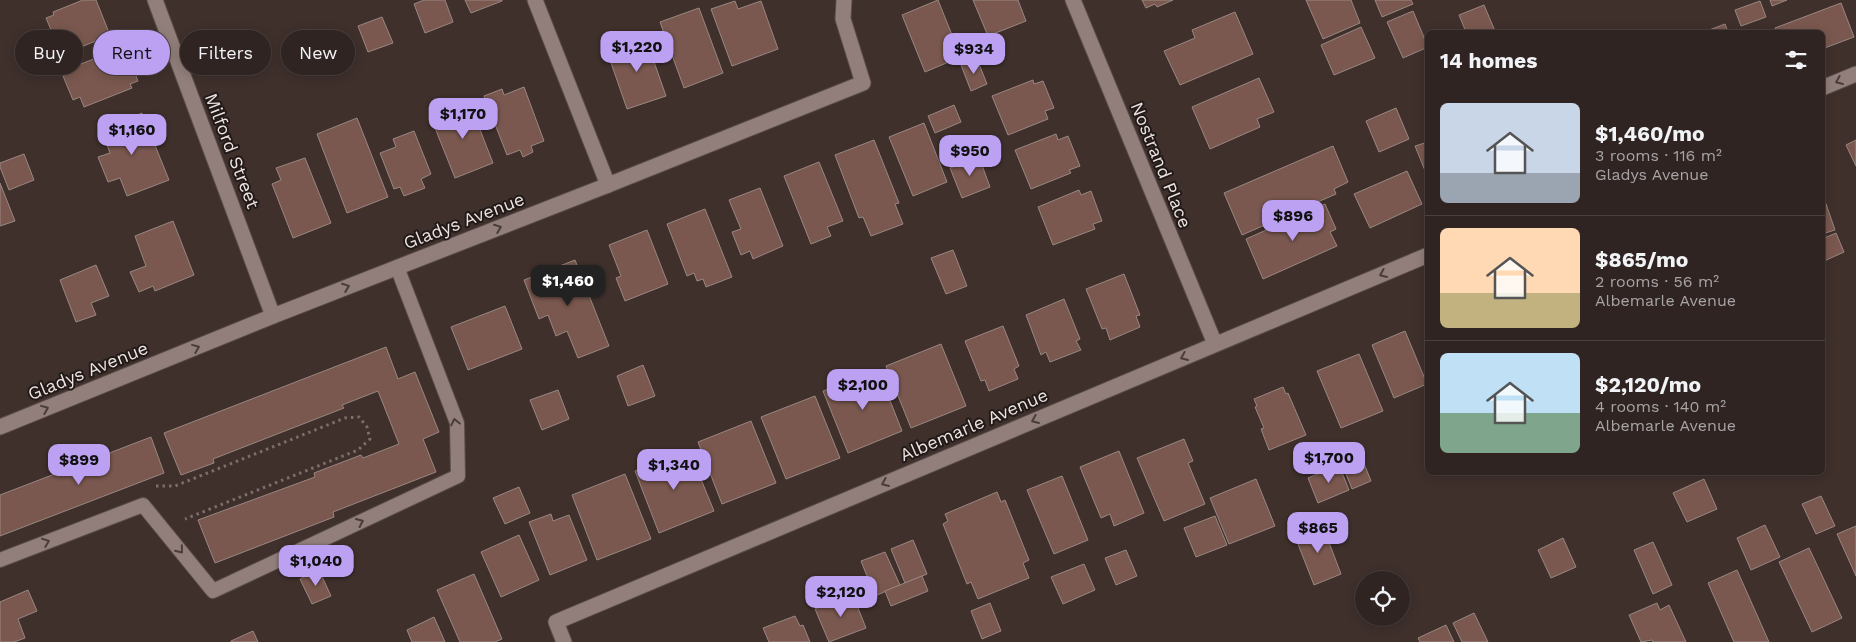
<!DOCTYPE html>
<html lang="en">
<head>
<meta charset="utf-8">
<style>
	:root { --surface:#2f2421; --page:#3b302e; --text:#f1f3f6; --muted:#a7a4a5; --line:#4a413f; --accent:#bca0f2 }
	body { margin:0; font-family:"Work Sans",sans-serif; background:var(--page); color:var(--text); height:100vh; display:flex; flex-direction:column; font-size:19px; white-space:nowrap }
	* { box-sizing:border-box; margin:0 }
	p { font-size:16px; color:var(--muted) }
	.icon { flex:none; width:28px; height:28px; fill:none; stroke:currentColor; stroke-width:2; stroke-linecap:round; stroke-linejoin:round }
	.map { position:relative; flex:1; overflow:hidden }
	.side { position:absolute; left:1425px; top:30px; width:400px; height:445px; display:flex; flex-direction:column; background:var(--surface); border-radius:8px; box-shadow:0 2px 12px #0003,0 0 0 1px var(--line) }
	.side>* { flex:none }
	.top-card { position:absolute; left:15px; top:30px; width:475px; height:45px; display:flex; gap:10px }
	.buttons { position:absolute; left:1355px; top:571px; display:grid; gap:10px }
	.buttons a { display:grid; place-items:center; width:55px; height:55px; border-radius:50%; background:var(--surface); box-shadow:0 2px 12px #0003,0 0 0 1px var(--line); font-size:25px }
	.price { position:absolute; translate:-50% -42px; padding:0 11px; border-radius:10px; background:var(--accent); color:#111; font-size:16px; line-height:32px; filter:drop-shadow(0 1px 2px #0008) }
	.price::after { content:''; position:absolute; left:50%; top:30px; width:15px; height:11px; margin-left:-8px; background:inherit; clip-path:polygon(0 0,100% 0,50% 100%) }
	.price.active { background:#222; color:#fff }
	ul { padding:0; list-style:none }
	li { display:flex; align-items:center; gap:15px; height:125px; padding:0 15px }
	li+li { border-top:1px solid var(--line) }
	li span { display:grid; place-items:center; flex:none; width:140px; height:100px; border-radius:8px; color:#555 }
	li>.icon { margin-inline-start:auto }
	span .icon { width:60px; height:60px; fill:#fffc; stroke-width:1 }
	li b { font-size:21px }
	h2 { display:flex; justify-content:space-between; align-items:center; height:60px; padding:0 15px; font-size:21px }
	.pill { padding:0 18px; border-radius:22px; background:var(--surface); box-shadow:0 2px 12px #0003,0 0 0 1px var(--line); font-size:18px; line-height:45px }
	.pill.active { background:var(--accent); color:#111 }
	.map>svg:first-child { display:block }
	.building { fill:#7a584f; stroke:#998782 }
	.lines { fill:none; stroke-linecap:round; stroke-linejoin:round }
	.lane-casing { stroke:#594d49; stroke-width:16 }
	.street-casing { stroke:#594d49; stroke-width:17 }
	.path { stroke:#7c6f6b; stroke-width:3; stroke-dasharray:2.5 4; stroke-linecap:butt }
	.lane { stroke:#927f7b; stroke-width:14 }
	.street { stroke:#927f7b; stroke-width:15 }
	.oneway { stroke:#493d3b }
	.labels { text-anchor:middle; stroke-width:4; stroke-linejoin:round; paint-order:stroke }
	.street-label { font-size:18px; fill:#ede3e0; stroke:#211a18 }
</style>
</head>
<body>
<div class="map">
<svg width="1856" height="642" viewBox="0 0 1856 642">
	<rect width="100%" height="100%" fill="#3f302c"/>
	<g class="building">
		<polygon points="83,0 96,0 110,35 69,52 64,40 57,44 46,18 54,15 53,12"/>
		<polygon points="424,0 445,0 453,22 425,33 414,4"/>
		<polygon points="465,0 502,0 502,1 471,13"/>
		<polygon points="938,0 956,45 946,49 951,61 925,72 902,15"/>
		<polygon points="973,0 1018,0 1026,21 988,36"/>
		<polygon points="1142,0 1173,0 1157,7 1155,4 1146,8"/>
		<polygon points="1306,0 1351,0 1360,23 1323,39"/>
		<polygon points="1375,0 1411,0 1413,4 1382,17"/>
		<polygon points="1770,0 1787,0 1772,6"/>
		<polygon points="735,1 738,9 761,1 778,49 732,66 711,9"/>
		<polygon points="1760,1 1766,17 1741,26 1735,10"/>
		<polygon points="1841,3 1854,37 1822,49 1822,32 1777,32 1775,28"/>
		<polygon points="1484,5 1495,31 1466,32 1459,15"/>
		<polygon points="699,8 723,73 684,88 660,22"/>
		<polygon points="1413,11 1428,47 1403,58 1387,22"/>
		<polygon points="1235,12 1253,54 1180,85 1164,51 1195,38 1192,30"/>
		<polygon points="382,17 393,43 368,52 358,26"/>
		<polygon points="1725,24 1728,32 1704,32"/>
		<polygon points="1361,27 1375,58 1334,75 1321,45"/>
		<polygon points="645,36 666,96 627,109 608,54 622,49 620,45"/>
		<polygon points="117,50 118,54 126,51 138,81 130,84 132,88 84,107 80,97 73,100 63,76 70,73 68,69"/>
		<polygon points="977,59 987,84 971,91 961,65"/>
		<polygon points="1259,78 1274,112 1257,119 1260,127 1210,149 1192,107"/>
		<polygon points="1033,80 1034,84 1043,81 1054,108 1045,111 1048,119 1008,135 992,96"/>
		<polygon points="524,87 544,141 531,146 533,152 523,157 520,150 507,155 484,96 502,89 504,95"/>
		<polygon points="468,99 493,163 455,178 433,123 451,116 447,107"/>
		<polygon points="954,105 961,122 935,133 928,116"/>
		<polygon points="1396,108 1409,139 1379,152 1366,121"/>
		<polygon points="142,113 169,180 127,196 120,178 108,182 98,157 110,153 101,129"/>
		<polygon points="357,118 388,197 347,213 317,134"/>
		<polygon points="924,123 947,182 913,196 889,137"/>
		<polygon points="414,131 431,174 421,179 425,188 404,196 400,187 394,189 380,153 396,147 393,139"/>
		<polygon points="1056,134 1058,140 1068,136 1080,166 1069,170 1071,173 1031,189 1015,150"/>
		<polygon points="874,140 899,203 895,204 903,224 871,236 863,217 859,218 835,155"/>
		<polygon points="1856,140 1856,166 1846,145"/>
		<polygon points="1428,142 1428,178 1415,146"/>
		<polygon points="1333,146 1348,182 1334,189 1336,194 1242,235 1224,193"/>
		<polygon points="24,154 34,180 9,190 0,167 0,163"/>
		<polygon points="979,157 990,187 962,198 950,168"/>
		<polygon points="305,158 331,223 293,238 272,184 281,180 276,168"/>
		<polygon points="819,162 843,221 827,227 831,236 811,244 784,176"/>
		<polygon points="1407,171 1422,204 1370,228 1354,194"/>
		<polygon points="0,183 15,221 0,226"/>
		<polygon points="760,188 783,246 753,259 750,251 741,255 732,232 741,229 729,200"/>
		<polygon points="1079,190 1081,195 1091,191 1102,221 1093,224 1095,229 1053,245 1038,207"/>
		<polygon points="1825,201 1835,230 1822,234 1822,202"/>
		<polygon points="1325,204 1336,229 1330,232 1337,246 1263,279 1246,239"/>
		<polygon points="705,209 732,277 706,287 703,279 697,281 694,273 687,276 667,224"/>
		<polygon points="173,221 194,275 155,291 153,286 139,292 130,272 146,266 135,236"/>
		<polygon points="647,230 668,284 625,301 616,278 621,276 609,245"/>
		<polygon points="1836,233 1844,252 1822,262 1822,239"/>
		<polygon points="953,250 967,286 946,294 931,258"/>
		<polygon points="575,260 609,346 578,358 567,331 556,336 548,315 539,319 524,280"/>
		<polygon points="96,265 109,296 91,303 96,315 76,322 60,280"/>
		<polygon points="1124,274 1140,315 1136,316 1140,327 1110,340 1106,328 1102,329 1086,289"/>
		<polygon points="1064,299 1080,339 1076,341 1081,350 1050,362 1046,352 1041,355 1026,315"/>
		<polygon points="505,306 522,349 468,370 451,327"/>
		<polygon points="1003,326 1019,366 1014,369 1018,379 989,391 985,380 981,381 965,341"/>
		<polygon points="1405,331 1427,384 1394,398 1372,345"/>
		<polygon points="941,344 966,406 911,428 886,366"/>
		<polygon points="386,347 398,379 415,372 439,432 423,439 436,472 333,512 334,517 215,563 198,520 315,477 314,473 361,455 363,458 399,444 378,391 342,405 344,408 213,459 214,463 181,475 164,433"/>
		<polygon points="1359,354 1383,411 1341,428 1317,371"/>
		<polygon points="643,365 655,396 628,406 617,376"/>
		<polygon points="878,370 902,431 848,453 823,391"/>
		<polygon points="1283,387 1286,394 1288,393 1306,435 1269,450 1261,429 1264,428 1255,407 1257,406 1254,399"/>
		<polygon points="558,390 569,419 542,430 530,400"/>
		<polygon points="815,396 840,458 786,479 761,417"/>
		<polygon points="751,421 776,483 722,504 698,442"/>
		<polygon points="151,437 164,473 0,536 0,495"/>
		<polygon points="1184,439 1193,461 1188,463 1205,504 1164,521 1137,458"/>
		<polygon points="689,450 714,511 659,533 635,471"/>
		<polygon points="1119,451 1144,513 1114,526 1110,514 1101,518 1080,467"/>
		<polygon points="1361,456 1371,481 1352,489 1342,464"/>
		<polygon points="1339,465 1349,490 1318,503 1308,478"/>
		<polygon points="625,474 651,539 597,560 572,495"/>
		<polygon points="1062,476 1088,540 1054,554 1027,490"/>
		<polygon points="1256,479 1275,526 1229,544 1210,498"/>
		<polygon points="1704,479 1717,509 1687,522 1673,493"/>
		<polygon points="519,487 530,513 505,524 493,498"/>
		<polygon points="997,492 1001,502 1005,500 1029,560 1023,563 1029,578 978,599 971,582 967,584 943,524 948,521 945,514"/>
		<polygon points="1821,496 1835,526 1816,534 1802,504"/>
		<polygon points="551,514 553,521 569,515 587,560 550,575 529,522"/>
		<polygon points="1215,516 1227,545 1196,557 1184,528"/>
		<polygon points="1322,524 1341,574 1314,585 1294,534"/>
		<polygon points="1765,525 1780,557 1751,570 1737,538"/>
		<polygon points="1856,526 1856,576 1837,534"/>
		<polygon points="519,535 539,580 501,597 481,552"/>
		<polygon points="1563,538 1576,567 1551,578 1538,550"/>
		<polygon points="913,540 927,574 905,583 891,549"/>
		<polygon points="1653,542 1672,585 1653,594 1634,550"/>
		<polygon points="1809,548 1842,618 1812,632 1779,562"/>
		<polygon points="1126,550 1137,576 1116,585 1105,558"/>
		<polygon points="885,552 900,585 875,596 861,561"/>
		<polygon points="1084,564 1095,590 1063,604 1051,577"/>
		<polygon points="319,570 331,596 312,604 300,579"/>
		<polygon points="1737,570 1769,642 1734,642 1708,583"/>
		<polygon points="474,574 502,639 495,642 460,642 437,590"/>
		<polygon points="922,576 928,591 891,606 885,591"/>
		<polygon points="28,590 37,611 18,619 25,638 14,642 0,642 0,602"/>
		<polygon points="852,593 866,628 829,642 815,609"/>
		<polygon points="990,603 1001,631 982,639 971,611"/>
		<polygon points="1657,603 1660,610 1669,605 1686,642 1653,642 1652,640 1641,642 1629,615"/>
		<polygon points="1474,613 1488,642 1462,642 1453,623"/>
		<polygon points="795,616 800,626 803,625 810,642 769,642 763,628"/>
		<polygon points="434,617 445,642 412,642 407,630"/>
		<polygon points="1446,625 1454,642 1420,642 1418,638"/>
		<polygon points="253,631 258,642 231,642 231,641"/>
	</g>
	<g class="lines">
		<defs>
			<polyline id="lane" points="0,560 143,505 213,591 458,476 457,423 397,267"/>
			<g id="street">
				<polyline points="155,0 273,316"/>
				<polyline points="535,0 608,185"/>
				<polyline points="1073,0 1215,344"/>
				<polyline points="1822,88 1856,74"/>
				<polyline points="0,427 273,316 608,185 863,83 843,19 844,0"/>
				<polyline points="564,642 556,622 1428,255"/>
			</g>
		</defs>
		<use href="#lane" class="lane-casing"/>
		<use href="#street" class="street-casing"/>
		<polyline class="path" points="156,486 175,486 345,418 359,417 367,427 370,439 358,450 185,519"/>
		<use href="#lane" class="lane"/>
		<use href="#street" class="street"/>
	</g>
	<defs><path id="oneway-chevron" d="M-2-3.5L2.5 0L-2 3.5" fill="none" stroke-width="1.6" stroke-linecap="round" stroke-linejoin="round" transform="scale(1.25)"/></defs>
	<g class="oneway">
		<use href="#oneway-chevron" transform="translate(1839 81) rotate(157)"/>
		<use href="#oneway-chevron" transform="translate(498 228) rotate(-21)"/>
		<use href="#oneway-chevron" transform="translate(1383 274) rotate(157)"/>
		<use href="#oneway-chevron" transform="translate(346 287) rotate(-21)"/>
		<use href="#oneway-chevron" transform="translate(196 348) rotate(-22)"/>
		<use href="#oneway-chevron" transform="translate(1184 357) rotate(157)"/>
		<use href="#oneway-chevron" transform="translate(45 409) rotate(-22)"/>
		<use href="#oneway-chevron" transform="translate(1035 420) rotate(157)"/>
		<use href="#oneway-chevron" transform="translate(455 422) rotate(-102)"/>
		<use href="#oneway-chevron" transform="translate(885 483) rotate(157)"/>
		<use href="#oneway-chevron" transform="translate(360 522) rotate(-25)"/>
		<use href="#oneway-chevron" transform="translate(46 542) rotate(-21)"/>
		<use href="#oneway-chevron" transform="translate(180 550) rotate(51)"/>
	</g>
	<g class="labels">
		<g class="street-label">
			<text transform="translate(232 151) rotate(69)" y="6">Milford Street</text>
			<text transform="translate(1161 165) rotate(68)" y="6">Nostrand Place</text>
			<text transform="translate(464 221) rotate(-21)" y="6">Gladys Avenue</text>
			<text transform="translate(88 371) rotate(-22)" y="6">Gladys Avenue</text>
			<text transform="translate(974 425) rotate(-23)" y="6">Albemarle Avenue</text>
		</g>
	</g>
</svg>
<div class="buttons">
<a><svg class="icon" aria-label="locate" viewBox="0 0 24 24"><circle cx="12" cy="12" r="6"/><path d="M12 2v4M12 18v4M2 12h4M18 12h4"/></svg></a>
</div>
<b class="price" style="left:637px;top:73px">$1,220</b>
<b class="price" style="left:974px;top:75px">$934</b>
<b class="price" style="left:463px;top:140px">$1,170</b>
<b class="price" style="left:132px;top:156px">$1,160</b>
<b class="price" style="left:970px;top:177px">$950</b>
<b class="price" style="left:1293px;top:242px">$896</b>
<b class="price active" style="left:568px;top:307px">$1,460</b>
<b class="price" style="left:863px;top:411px">$2,100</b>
<b class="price" style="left:1329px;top:484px">$1,700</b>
<b class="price" style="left:79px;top:486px">$899</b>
<b class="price" style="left:674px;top:491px">$1,340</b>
<b class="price" style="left:1318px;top:554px">$865</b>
<b class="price" style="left:316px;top:587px">$1,040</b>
<b class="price" style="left:841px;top:618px">$2,120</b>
<div class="top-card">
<a class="pill">Buy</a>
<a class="pill active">Rent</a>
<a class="pill">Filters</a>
<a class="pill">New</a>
</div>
<section class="side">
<h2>14 homes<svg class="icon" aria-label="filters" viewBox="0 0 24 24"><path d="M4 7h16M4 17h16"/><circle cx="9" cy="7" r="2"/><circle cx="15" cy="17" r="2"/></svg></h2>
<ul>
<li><span style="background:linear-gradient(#c9d6e8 70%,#9aa5b1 0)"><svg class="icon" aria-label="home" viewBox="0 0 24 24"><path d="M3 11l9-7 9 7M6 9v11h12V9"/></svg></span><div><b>$1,460/mo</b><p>3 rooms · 116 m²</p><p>Gladys Avenue</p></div></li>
<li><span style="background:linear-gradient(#ffd9b3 65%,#c2b280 0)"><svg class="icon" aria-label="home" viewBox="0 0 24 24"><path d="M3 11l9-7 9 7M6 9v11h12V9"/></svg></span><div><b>$865/mo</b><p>2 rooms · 56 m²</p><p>Albemarle Avenue</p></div></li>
<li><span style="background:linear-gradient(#bfe0f5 60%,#7fa58c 0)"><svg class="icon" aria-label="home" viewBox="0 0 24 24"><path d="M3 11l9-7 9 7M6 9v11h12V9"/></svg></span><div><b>$2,120/mo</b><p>4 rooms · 140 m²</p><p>Albemarle Avenue</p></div></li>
</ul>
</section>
</div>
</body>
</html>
